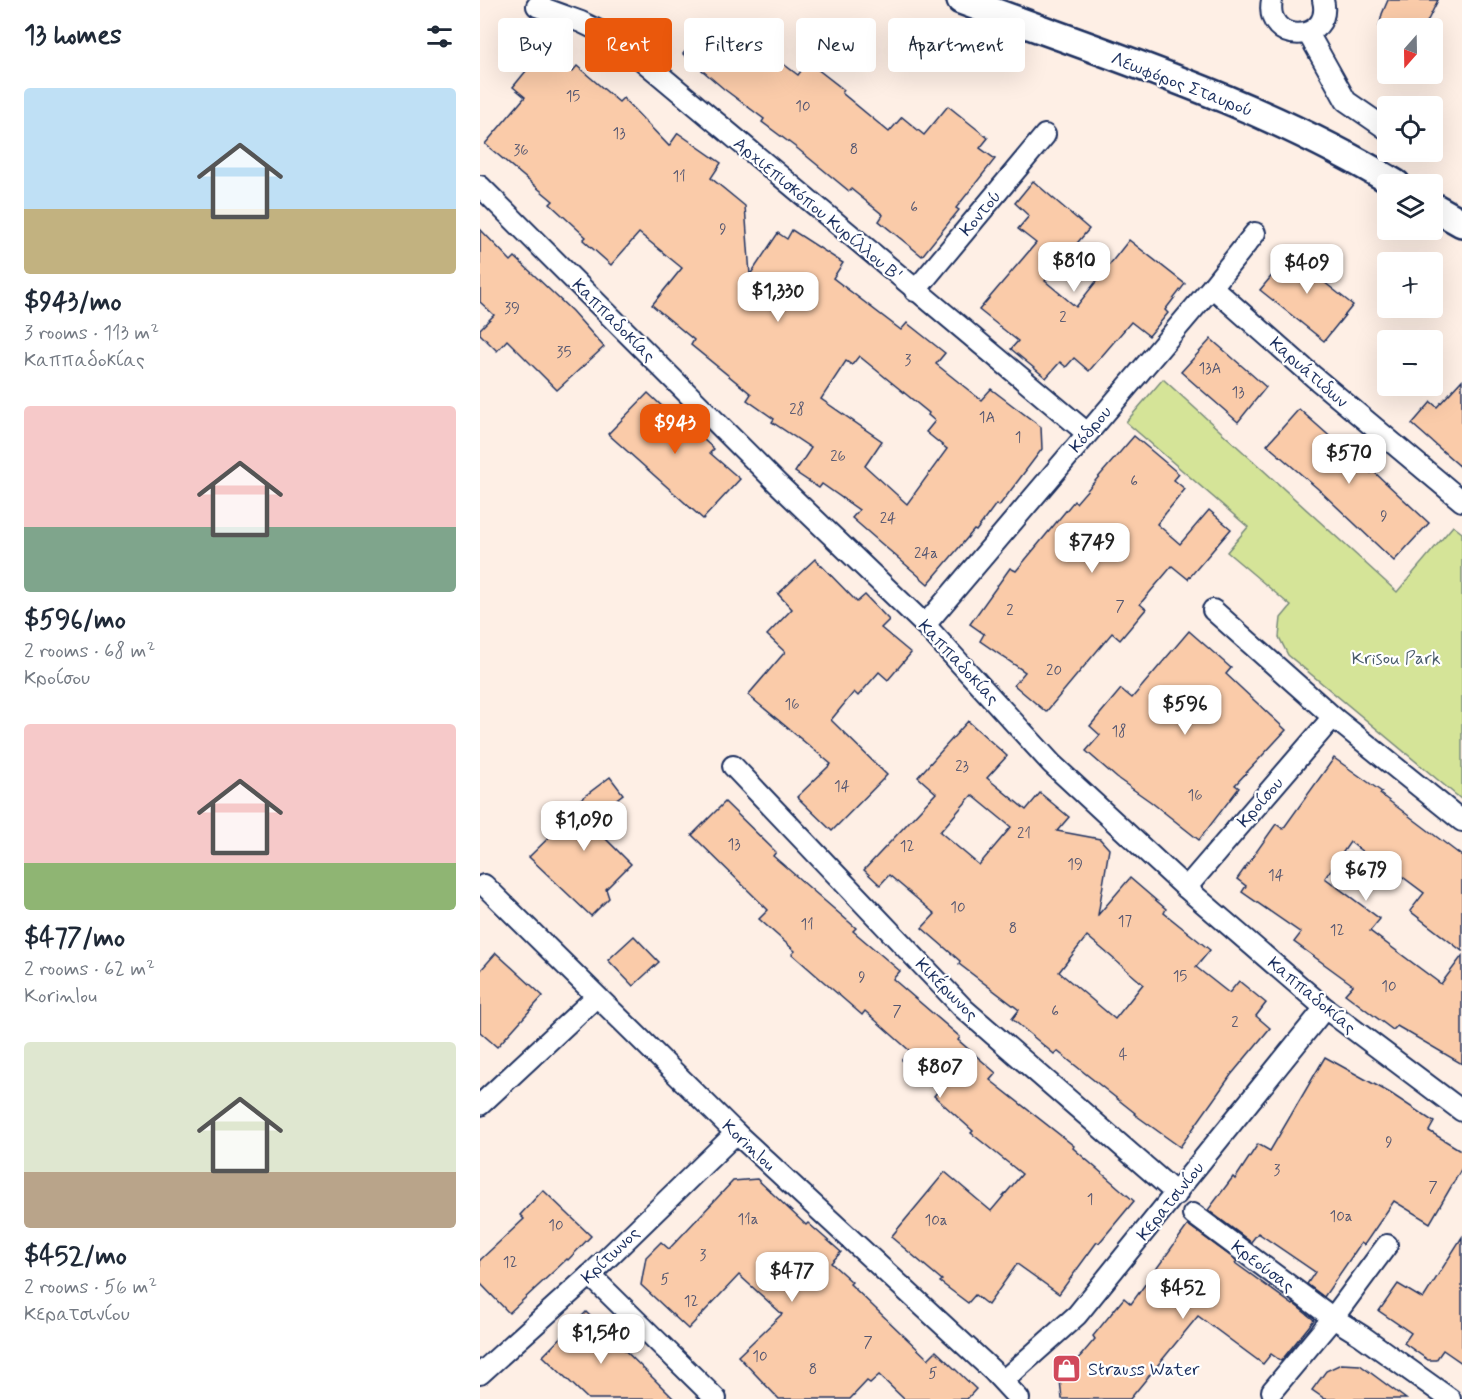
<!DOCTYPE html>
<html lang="en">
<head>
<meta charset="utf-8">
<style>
	:root { --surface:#fff; --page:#f2f2f3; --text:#1f2937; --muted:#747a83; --accent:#ea580c }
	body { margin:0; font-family:Mynerve,sans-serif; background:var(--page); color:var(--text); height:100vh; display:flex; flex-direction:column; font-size:22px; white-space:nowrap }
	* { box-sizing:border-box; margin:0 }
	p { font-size:20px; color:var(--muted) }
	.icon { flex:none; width:33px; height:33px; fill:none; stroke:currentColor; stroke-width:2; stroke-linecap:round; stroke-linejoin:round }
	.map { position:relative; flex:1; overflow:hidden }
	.sheet { display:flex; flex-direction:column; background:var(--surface); width:480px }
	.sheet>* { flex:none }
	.top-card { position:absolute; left:18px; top:18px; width:570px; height:54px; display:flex; gap:12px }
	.needle { width:39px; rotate:200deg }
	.buttons { position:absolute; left:897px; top:18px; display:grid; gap:12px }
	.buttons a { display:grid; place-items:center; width:66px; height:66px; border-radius:6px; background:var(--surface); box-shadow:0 6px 24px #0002; font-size:30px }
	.price { position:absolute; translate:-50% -51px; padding:0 14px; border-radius:12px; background:#fff; color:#222; font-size:20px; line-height:39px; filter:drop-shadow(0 2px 3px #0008) }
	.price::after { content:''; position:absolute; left:50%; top:36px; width:18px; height:14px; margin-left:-9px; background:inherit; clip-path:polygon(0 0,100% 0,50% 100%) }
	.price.current { background:var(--accent); color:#fff }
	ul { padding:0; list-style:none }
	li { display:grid; align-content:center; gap:12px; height:318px; padding:0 24px }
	li span { display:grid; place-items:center; height:186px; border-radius:6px; color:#555 }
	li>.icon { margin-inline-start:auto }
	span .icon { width:108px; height:108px; fill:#fffc; stroke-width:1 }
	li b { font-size:26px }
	h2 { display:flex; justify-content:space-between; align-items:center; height:72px; padding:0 24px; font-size:26px }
	.pill { padding:0 21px; border-radius:6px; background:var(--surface); box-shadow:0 6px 24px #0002; font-size:21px; line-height:54px }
	.pill.current { background:var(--accent); color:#fff }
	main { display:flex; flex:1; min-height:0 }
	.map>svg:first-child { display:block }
	.green { fill:#d5e498; stroke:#788a7b; stroke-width:1.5 }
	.building { fill:#facba9; stroke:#1b2f5e; stroke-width:1.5; fill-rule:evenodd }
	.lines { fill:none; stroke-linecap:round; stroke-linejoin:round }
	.minor-casing { stroke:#1b2f5e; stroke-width:24 }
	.secondary-casing { stroke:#1b2f5e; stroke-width:32 }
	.minor { stroke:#fff; stroke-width:20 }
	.secondary { stroke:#fff; stroke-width:27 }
	.labels { text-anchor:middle; stroke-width:4.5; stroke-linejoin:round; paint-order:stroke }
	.number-label { font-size:15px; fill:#535671 }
	.street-label { font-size:18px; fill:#1b2f5e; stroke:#fff }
	.park-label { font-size:18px; fill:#4a5c6c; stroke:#fff }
	.poi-label { font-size:18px; fill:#1b2f5e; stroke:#fff; text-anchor:start }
</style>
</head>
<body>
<main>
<section class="sheet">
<h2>13 homes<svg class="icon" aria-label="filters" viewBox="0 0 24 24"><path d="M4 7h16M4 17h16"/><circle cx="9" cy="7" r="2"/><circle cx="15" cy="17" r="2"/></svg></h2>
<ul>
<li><span style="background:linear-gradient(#bfe0f5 65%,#c2b280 0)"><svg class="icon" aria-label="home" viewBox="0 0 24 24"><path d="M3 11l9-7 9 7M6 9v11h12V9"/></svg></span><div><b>$943/mo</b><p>3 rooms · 113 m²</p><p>Καππαδοκίας</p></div></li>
<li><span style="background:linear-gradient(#f6c9c9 65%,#7fa58c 0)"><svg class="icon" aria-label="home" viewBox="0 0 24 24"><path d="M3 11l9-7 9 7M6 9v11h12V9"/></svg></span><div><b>$596/mo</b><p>2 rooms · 68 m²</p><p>Κροίσου</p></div></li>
<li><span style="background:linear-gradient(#f6c9c9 75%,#8fb573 0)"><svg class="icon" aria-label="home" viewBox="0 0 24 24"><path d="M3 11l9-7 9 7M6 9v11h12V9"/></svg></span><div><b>$477/mo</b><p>2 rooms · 62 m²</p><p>Korinlou</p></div></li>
<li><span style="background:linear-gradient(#dfe7d0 70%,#b9a48a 0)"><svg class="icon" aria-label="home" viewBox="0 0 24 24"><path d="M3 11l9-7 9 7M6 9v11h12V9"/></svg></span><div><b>$452/mo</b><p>2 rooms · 56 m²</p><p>Κερατσινίου</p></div></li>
</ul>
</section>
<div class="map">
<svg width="982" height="1399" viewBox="0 0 982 1399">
	<rect width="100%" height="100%" fill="#feefe5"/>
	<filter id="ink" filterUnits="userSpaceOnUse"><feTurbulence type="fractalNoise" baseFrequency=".0167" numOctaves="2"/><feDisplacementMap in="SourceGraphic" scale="12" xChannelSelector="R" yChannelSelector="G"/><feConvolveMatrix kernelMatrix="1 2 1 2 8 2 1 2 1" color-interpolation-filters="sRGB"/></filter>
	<g filter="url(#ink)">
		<polygon class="green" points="683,379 917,592 973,526 982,533 982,800 808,655 799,637 801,618 811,606 747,552 768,527 646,422"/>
		<g class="building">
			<polygon points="908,0 958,0 944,28 899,28 902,14"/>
			<polygon points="230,22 270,55 278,45 318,75 328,62 364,90 362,93 409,132 422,117 444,135 468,106 508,138 500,148 515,159 476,208 479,210 442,256 399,221 403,215 371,189 369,191 318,149 282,122 284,119 244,89 203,54"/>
			<path d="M 64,49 L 92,72 L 97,66 L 139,102 L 143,98 L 189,146 L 198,133 L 241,163 L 231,178 L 265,206 L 270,275 L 298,233 L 307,239 L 312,230 L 363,263 L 353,278 L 421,330 L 427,323 L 465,353 L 456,364 L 501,400 L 511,389 L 561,427 L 562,449 L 519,506 L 516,504 L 496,531 L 494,530 L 448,584 L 372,518 L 379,510 L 342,484 L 339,488 L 315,472 L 331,448 L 292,422 L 294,419 L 267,400 L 271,394 L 211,345 L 214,340 L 172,305 L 202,268 L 159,233 L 131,265 L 103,240 L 106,237 L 70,204 L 73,201 L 5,144 L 45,97 L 33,87 ZM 379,356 L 449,413 L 448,415 L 455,421 L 446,432 L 467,449 L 427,504 L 385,466 L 402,441 L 341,399 L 366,361 L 372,365 Z"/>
			<polygon points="553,181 609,229 565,281 596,307 649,240 705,284 685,310 688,313 669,336 651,322 609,371 594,358 586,367 580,362 566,378 531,349 538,341 499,310 556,243 538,229 549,216 535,203"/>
			<polygon points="0,229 31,261 35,257 92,311 124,347 77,390 27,340 17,351 0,334 0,329 14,315 0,302"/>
			<polygon points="814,249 848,277 844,282 873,305 844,341 780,290"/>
			<polygon points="731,339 786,387 758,422 701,372"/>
			<polygon points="982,380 982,468 932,424 951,402 957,407"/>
			<polygon points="168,393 200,423 202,420 234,449 230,453 260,479 223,519 128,434"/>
			<polygon points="819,409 891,473 893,471 949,523 914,561 837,488 787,445"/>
			<polygon points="654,436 699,474 694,480 705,489 677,524 700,544 729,510 751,529 708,579 692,566 660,604 666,609 640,640 632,633 566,712 534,685 545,672 500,641 504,634 490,624 530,568 536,571 594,501 596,503"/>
			<polygon points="335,559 377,602 385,595 409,620 401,628 431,653 408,680 399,672 378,696 374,692 351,720 407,775 352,831 317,797 351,764 268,695 305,652 287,635 312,609 298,594"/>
			<polygon points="709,631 751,668 746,674 806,730 755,785 759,788 719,840 671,802 637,778 606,751 620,735 610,726 641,689 652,698"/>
			<path d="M 488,721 L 527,756 L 507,778 L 546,810 L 560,793 L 589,817 L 577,831 L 620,839 L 629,849 L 618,915 L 650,878 L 686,909 L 684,913 L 730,950 L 716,967 L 749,993 L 759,981 L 786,1003 L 776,1016 L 790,1028 L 751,1075 L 700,1147 L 654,1114 L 655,1113 L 577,1051 L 574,1054 L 532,1019 L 539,1010 L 479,964 L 480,961 L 442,928 L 455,914 L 409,875 L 400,885 L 384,870 L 456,793 L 438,777 ZM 492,795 L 531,827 L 499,865 L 460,832 ZM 607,936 L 663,984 L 635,1019 L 579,972 Z"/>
			<polygon points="854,758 902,792 900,794 982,856 982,951 930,911 944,893 912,869 909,872 870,842 845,878 900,919 890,931 961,984 982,956 982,1064 917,1026 913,1030 865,994 873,985 814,942 821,933 762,892 766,886 757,879 796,824 803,829"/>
			<polygon points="130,777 143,794 108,821 151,864 126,889 129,898 111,916 49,857 97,810 93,805"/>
			<polygon points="245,802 296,852 293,856 376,928 373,931 420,971 413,979 480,1037 478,1040 516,1073 510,1080 594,1146 593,1148 654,1201 619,1243 617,1242 579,1294 537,1264 508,1305 495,1295 488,1303 460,1282 462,1280 411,1237 465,1172 511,1211 542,1174 491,1133 493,1131 454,1096 458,1091 422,1060 430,1051 385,1011 382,1015 344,982 312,954 315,951 279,919 288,910 212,835"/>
			<polygon points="154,936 179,962 153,986 128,960"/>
			<polygon points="16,953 63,996 17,1047 0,1032 0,971"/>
			<polygon points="845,1057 910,1093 954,1122 949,1131 982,1151 982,1168 950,1223 914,1201 884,1245 881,1243 844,1297 827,1284 835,1272 778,1233 771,1242 728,1210 753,1177 755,1179 778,1144 790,1151"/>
			<polygon points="277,1179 326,1225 328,1223 361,1252 351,1263 372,1282 370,1284 448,1359 456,1351 496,1389 487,1399 424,1399 399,1375 390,1383 387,1381 370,1399 299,1399 258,1356 302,1314 259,1275 208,1329 161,1285 166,1257 181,1242 189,1249 253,1181"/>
			<polygon points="63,1190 111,1236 88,1260 87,1259 29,1313 0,1283 0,1260 44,1219 40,1215"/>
			<polygon points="708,1225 757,1261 755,1263 813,1305 814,1304 834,1320 801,1361 791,1354 783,1364 718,1316 650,1399 582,1399 580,1380 615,1339 613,1336 644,1298 651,1304"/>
			<polygon points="982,1237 982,1363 963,1350 956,1360 948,1360 924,1343 931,1333 899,1311 918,1284 943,1299"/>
			<polygon points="106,1312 174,1379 194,1399 108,1399 63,1356"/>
			<polygon points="861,1364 880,1365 926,1399 845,1399 832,1390 846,1371"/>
		</g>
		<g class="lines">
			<defs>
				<g id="minor">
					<path d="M 792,0 C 783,46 854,44 843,0"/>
					<polyline points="57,6 101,22 138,40 607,433"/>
					<polyline points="828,33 866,101 908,130"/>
					<polyline points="0,186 298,484 445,625 572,764 706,888 845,1008 982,1111"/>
					<polyline points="732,287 834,377 982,501"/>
					<polyline points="435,291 565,135"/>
					<polyline points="733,610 853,717 982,821"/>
					<polyline points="445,625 732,287 775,233"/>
					<polyline points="253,766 484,1009 697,1194"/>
					<polyline points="4,885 256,1133 514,1372 539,1399"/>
					<polyline points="706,888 853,717"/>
					<polyline points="0,1105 116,997"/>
					<polyline points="713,1214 853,1318 882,1336 970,1399"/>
					<polyline points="110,1275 236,1399"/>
					<polyline points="0,1374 110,1275 256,1133"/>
					<polyline points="523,1381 597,1315 845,1008"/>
					<polyline points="792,1391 853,1318 907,1245"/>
				</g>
				<g id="secondary">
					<path d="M 481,0 C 628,55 781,102 916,184"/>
					<polyline points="952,206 982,223"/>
				</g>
			</defs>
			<use href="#minor" class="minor-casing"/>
			<use href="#secondary" class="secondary-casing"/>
			<use href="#minor" class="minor"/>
			<use href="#secondary" class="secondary"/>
		</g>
	</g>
	<defs>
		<symbol id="shop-square" viewBox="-11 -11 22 22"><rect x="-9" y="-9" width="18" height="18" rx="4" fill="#d1495b" stroke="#fff"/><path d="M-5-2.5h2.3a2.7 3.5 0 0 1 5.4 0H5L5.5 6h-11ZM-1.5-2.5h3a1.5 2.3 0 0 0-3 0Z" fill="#fff"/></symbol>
	</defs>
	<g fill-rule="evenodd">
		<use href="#shop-square" x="570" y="1352" width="33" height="33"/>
	</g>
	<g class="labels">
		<g class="number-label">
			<text x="93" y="101">15</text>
			<text x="323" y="111">10</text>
			<text x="139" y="138">13</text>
			<text x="374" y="154">8</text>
			<text x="41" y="155">36</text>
			<text x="199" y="181">11</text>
			<text x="434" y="212">6</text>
			<text x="243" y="234">9</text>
			<text x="32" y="313">39</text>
			<text x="583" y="322">2</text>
			<text x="84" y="357">35</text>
			<text x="428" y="365">3</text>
			<text x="730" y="373">13A</text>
			<text x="758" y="397">13</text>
			<text x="317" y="414">28</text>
			<text x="507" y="422">1A</text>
			<text x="538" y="442">1</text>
			<text x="358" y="461">26</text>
			<text x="654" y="486">6</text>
			<text x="904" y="521">9</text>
			<text x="408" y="523">24</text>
			<text x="446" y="558">24a</text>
			<text x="640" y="611">7</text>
			<text x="530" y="615">2</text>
			<text x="574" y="675">20</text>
			<text x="312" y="709">16</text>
			<text x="639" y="736">18</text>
			<text x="482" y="771">23</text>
			<text x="362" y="791">14</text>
			<text x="715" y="800">16</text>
			<text x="544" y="838">21</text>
			<text x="254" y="849">13</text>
			<text x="427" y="851">12</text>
			<text x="595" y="869">19</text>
			<text x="796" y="880">14</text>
			<text x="478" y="912">10</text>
			<text x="645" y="926">17</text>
			<text x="327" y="929">11</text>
			<text x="533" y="933">8</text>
			<text x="857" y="935">12</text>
			<text x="700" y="981">15</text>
			<text x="382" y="982">9</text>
			<text x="909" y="991">10</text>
			<text x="417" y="1016">7</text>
			<text x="575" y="1016">6</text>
			<text x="755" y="1027">2</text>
			<text x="643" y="1059">4</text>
			<text x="909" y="1147">9</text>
			<text x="797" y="1175">3</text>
			<text x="953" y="1192">7</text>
			<text x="610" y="1204">1</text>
			<text x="861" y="1221">10a</text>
			<text x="268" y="1224">11a</text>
			<text x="456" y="1225">10a</text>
			<text x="76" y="1230">10</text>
			<text x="223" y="1260">3</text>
			<text x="30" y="1267">12</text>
			<text x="185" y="1284">5</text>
			<text x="211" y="1306">12</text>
			<text x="388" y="1347">7</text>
			<text x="280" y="1361">10</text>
			<text x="333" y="1374">8</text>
			<text x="453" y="1378">5</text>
		</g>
		<g class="street-label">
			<text transform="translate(702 84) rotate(21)" y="6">Λεωφόρος Σταυρού</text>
			<text transform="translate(338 209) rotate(40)" y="6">Αρχιεπισκόπου Κυρίλλου Β'</text>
			<text transform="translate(500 213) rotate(-50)" y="6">Κοντού</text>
			<text transform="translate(134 320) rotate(45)" y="6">Καππαδοκίας</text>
			<text transform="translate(829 372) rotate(41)" y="6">Καρυάτιδων</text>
			<text transform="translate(610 429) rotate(-50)" y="6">Κόδρου</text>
			<text transform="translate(479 662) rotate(47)" y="6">Καππαδοκίας</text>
			<text transform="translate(780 802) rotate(-49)" y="6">Κροίσου</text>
			<text transform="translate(467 989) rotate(45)" y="6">Κικέρωνος</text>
			<text transform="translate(832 995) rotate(40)" y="6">Καππαδοκίας</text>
			<text transform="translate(269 1145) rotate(43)" y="6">Korinlou</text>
			<text transform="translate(690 1201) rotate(-51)" y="6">Κερατσινίου</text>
			<text transform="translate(130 1255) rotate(-44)" y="6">Κρίτωνος</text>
			<text transform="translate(783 1266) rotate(37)" y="6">Κρεούσας</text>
		</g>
		<g class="park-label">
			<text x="916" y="664">Krisou Park</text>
		</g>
		<g class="poi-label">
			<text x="608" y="1375">Strauss Water</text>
		</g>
	</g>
</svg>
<div class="buttons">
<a><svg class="needle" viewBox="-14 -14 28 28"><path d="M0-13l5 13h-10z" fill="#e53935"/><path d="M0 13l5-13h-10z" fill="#747a83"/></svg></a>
<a><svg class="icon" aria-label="locate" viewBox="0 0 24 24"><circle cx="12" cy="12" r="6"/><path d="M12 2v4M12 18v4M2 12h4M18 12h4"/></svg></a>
<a><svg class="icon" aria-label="layers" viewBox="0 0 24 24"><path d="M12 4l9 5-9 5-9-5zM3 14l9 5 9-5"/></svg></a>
<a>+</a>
<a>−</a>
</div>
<b class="price" style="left:594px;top:293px">$810</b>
<b class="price" style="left:827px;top:295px">$409</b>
<b class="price" style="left:298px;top:323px">$1,330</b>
<b class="price current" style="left:195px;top:455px">$943</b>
<b class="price" style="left:869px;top:485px">$570</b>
<b class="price" style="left:612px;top:574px">$749</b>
<b class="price" style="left:705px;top:736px">$596</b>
<b class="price" style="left:104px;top:852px">$1,090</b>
<b class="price" style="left:886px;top:902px">$679</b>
<b class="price" style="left:460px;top:1099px">$807</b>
<b class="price" style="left:312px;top:1303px">$477</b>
<b class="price" style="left:703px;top:1320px">$452</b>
<b class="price" style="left:121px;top:1365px">$1,540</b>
<div class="top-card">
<a class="pill">Buy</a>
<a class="pill current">Rent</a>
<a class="pill">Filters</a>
<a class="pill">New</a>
<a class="pill">Apartment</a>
</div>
</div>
</main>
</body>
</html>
